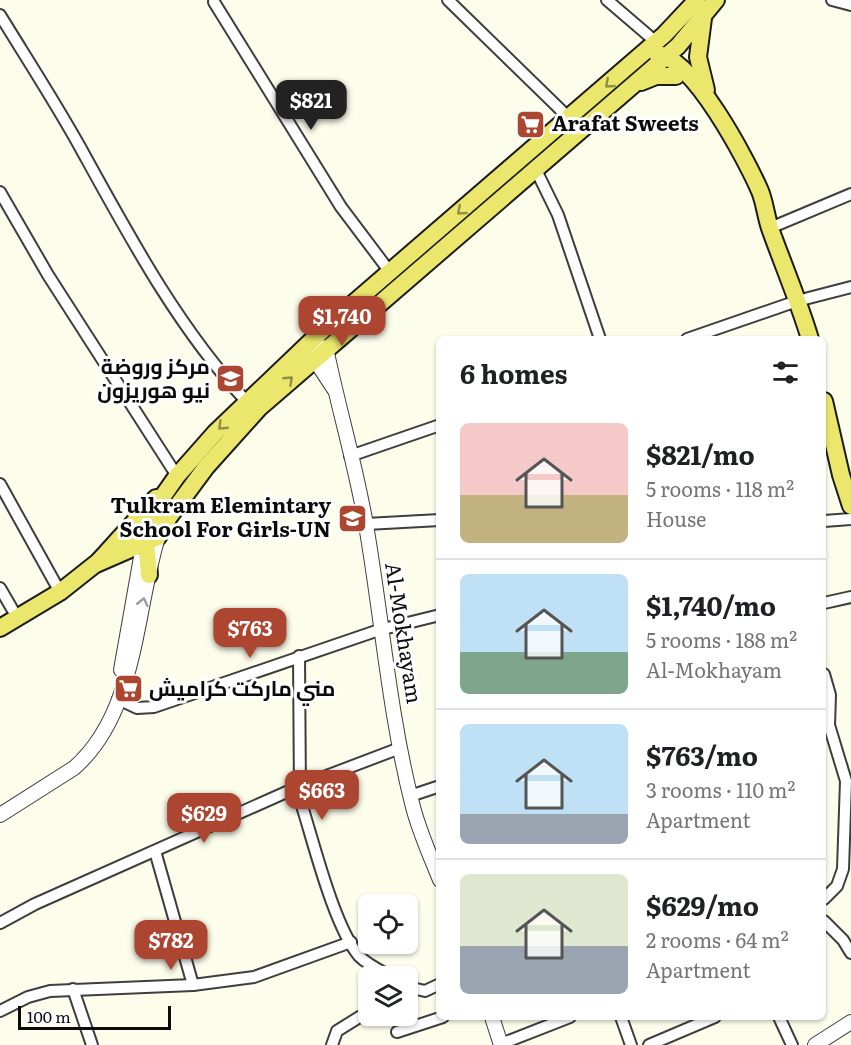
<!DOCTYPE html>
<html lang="en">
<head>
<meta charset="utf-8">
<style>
	:root { --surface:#fff; --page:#f2f2f2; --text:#202124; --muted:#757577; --line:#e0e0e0; --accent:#ad4631 }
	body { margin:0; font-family:Literata,Cairo,serif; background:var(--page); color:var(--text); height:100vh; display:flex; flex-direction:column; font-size:22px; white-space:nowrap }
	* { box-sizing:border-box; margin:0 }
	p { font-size:20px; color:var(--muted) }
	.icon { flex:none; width:33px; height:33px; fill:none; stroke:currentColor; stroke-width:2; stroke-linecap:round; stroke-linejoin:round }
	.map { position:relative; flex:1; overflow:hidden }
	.details { position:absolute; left:436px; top:336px; width:390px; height:684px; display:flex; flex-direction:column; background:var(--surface); border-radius:9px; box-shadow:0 2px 4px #0004 }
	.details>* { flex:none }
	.tools { position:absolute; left:358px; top:894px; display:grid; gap:12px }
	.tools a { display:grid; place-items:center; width:60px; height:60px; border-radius:9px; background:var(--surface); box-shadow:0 2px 4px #0004; font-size:30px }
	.scale { position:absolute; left:18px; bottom:15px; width:153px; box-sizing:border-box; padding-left:6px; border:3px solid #0b0b0b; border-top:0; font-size:16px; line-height:21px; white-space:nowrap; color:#0b0b0b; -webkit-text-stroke:4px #fff; paint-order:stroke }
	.price { position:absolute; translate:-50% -51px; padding:0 14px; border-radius:12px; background:var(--accent); color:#fff; font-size:20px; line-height:39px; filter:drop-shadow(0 2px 3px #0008) }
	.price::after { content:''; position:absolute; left:50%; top:36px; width:18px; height:14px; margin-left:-9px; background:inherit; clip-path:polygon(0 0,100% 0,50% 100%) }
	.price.current { background:#222; color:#fff }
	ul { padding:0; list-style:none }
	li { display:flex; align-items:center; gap:18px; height:150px; padding:0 24px }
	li+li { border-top:2px solid var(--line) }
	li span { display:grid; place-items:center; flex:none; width:168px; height:120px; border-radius:9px; color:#555 }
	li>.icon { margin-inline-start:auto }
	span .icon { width:72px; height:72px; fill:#fffc; stroke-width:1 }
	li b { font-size:26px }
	h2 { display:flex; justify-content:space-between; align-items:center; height:72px; padding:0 24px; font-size:26px }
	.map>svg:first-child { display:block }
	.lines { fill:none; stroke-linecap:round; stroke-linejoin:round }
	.minor-casing { stroke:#3e3e3e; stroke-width:14 }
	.tertiary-casing { stroke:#3e3e3e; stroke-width:16 }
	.primary-casing { stroke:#1c1c1c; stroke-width:20 }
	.minor { stroke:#fff; stroke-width:10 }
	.tertiary { stroke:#fff; stroke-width:14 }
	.primary { stroke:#ebe76d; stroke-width:16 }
	.oneway { stroke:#918f46 }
	.oneway2 { stroke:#9d9d9d }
	.labels { text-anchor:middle; stroke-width:6; stroke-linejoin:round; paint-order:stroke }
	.poi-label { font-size:21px; font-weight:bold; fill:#0b0b0b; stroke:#fff; text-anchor:start }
	.street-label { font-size:21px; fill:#0b0b0b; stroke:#fff }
</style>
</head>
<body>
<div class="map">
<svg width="851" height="1045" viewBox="0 0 851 1045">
	<rect width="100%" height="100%" fill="#fdfdec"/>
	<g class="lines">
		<defs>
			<g id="minor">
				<polyline points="448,0 569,118"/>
				<polyline points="607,0 656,42"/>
				<polyline points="832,0 851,5"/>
				<polyline points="214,2 341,207 390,272"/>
				<path d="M 0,15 C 27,59 55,102 80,147 C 129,236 178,328 247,402"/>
				<polyline points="535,168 558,215 600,339"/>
				<polyline points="0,192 48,275 177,476"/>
				<polyline points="770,228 851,194"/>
				<polyline points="687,339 797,301 851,287"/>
				<polyline points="350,456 440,425"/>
				<polyline points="0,484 60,592"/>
				<polyline points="824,521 851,519"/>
				<polyline points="366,524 440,520"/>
				<polyline points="0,588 18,619"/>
				<polyline points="824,603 851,597"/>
				<path d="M 299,656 L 300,795 L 302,806 C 314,844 334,926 359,956 C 368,965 379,970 390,976"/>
				<polyline points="824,674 830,695 829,725 846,781 843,869 837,886 824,899"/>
				<polyline points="118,699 137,708 154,707 379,630 440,615"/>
				<polyline points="410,796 440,786"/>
				<polyline points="155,851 193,985"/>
				<polyline points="824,921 843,940 851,953"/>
				<polyline points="0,923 35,904 300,786 400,748"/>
				<polyline points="408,987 425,991 440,984"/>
				<polyline points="73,989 92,1045"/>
				<polyline points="0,1011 28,997 50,991 193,985 254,977 351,942"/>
				<polyline points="621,1017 631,1045"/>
				<polyline points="779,1017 792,1045"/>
				<polyline points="397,1032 443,1017"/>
				<polyline points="501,1044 570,1017"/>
				<polyline points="332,1045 337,1031 369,1011"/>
				<polyline points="649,1045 715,1017"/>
			</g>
			<g id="tertiary">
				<path d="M 320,347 L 326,348 C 338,407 356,466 366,525 C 382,618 389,712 412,803 C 418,829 430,855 440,880"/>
				<polyline points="311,354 334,389"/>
				<polyline points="121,670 143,546"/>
				<path d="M 0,815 L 74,768 C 137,713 135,612 158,537"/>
				<polyline points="492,1017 501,1045"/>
				<polyline points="815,1045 851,1022"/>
			</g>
			<g id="primary">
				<polyline points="703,18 698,57 706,90"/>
				<path d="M 657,54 C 693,58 746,159 760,191 C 765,203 766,218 771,231 C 784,267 799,302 810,339"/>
				<polyline points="641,82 656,76 676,76"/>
				<polyline points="824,401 841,475 851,506"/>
				<polyline points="133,541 147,551 149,575"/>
				<polyline points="143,546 163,496 177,476 215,433 326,327 664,35 697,0"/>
				<polyline points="99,561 156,498"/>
				<polyline points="96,564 158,537 169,517 206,467 259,408 654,67 678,46 716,0"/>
				<polyline points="0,628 60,592 103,558"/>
			</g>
		</defs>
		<use href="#minor" class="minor-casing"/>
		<use href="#tertiary" class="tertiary-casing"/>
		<use href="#primary" class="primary-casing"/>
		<use href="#minor" class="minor"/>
		<use href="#tertiary" class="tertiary"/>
		<use href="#primary" class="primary"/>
	</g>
	<defs><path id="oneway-chevron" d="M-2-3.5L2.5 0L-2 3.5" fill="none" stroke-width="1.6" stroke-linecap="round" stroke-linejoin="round" transform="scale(1.5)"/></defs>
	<g class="oneway">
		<use href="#oneway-chevron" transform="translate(609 84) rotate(139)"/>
		<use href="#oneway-chevron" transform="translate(461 211) rotate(139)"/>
		<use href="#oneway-chevron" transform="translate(289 380) rotate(-43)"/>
		<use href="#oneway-chevron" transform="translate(222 426) rotate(136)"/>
	</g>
	<use class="oneway2" href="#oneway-chevron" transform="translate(143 602) rotate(-77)"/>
	<defs>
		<symbol id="supermarket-square" viewBox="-11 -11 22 22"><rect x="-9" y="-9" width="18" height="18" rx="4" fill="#ad4631" stroke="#fff"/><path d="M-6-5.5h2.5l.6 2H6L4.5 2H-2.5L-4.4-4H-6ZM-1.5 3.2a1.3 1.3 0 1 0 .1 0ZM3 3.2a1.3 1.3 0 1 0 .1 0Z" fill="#fff"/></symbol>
		<symbol id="school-square" viewBox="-11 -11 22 22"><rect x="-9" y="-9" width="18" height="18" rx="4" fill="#ad4631" stroke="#fff"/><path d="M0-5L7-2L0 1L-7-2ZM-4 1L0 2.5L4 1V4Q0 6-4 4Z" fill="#fff"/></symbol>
	</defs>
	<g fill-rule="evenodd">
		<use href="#supermarket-square" x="514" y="108" width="33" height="33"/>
		<use href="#school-square" x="214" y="362" width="33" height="33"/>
		<use href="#school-square" x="336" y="502" width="33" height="33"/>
		<use href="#supermarket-square" x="112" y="672" width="33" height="33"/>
	</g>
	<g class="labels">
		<g class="poi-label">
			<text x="552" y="131">Arafat Sweets</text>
			<text x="210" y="374" text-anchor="end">مركز وروضة<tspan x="210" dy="24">نيو هوريزون</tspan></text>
			<text x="331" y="513" text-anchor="end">Tulkram Elemintary<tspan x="331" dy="24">School For Girls-UN</tspan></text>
			<text x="149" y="696">مني ماركت كراميش</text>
		</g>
		<g class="street-label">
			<text transform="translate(403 633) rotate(81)" y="7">Al-Mokhayam</text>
		</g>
	</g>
</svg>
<div class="tools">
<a><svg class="icon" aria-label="locate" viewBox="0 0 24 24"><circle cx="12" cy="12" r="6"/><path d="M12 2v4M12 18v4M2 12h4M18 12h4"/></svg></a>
<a><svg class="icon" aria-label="layers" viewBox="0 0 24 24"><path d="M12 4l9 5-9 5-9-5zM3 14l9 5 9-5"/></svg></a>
</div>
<div class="scale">100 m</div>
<b class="price current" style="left:311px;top:131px">$821</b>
<b class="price" style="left:342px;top:347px">$1,740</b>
<b class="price" style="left:250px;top:659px">$763</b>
<b class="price" style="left:322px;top:821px">$663</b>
<b class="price" style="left:204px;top:844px">$629</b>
<b class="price" style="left:171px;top:971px">$782</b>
<section class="details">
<h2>6 homes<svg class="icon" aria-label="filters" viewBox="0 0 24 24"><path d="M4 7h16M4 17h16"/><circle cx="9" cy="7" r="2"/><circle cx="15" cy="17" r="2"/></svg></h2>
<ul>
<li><span style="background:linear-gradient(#f6c9c9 60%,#c2b280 0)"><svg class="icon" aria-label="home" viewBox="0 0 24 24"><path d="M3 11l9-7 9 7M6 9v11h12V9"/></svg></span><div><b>$821/mo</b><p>5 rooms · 118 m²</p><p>House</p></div></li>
<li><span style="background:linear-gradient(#bfe0f5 65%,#7fa58c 0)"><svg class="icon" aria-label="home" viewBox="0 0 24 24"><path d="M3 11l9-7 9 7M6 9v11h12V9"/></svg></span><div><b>$1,740/mo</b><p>5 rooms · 188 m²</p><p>Al-Mokhayam</p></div></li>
<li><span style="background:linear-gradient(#bfe0f5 75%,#9aa5b1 0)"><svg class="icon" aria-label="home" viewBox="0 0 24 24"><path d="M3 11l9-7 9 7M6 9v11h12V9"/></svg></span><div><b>$763/mo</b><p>3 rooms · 110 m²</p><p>Apartment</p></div></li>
<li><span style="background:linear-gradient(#dfe7d0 60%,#9aa5b1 0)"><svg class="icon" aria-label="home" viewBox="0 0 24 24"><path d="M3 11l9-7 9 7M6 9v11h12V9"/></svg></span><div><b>$629/mo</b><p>2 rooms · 64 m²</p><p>Apartment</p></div></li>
</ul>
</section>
</div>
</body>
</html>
